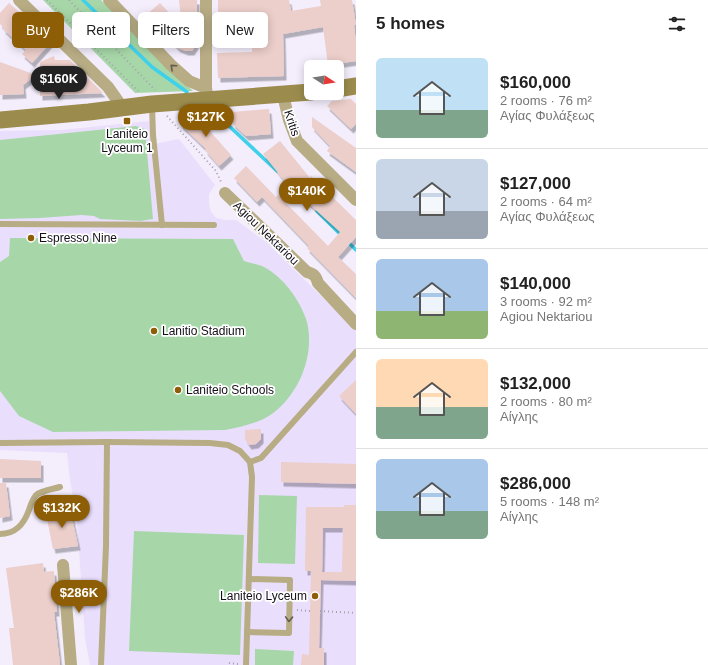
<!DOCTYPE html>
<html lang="en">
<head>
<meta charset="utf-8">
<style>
	:root { --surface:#fff; --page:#f6f6f6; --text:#222; --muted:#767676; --line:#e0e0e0; --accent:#8e5e07 }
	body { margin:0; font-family:Arial,sans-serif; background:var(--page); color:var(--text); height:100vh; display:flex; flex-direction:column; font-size:15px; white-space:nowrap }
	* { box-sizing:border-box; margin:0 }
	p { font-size:13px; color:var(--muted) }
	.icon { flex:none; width:22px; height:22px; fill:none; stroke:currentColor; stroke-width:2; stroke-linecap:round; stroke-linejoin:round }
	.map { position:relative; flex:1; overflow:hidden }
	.details { display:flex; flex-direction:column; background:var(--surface); width:352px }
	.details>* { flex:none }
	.top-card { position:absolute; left:12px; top:12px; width:284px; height:36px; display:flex; gap:8px }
	.needle { width:26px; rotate:102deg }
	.controls { position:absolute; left:304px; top:60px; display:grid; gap:8px }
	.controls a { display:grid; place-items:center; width:40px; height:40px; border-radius:6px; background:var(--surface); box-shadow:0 2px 10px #0003; font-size:20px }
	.price { position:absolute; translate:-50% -34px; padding:0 9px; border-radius:14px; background:var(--accent); color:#fff; font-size:13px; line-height:26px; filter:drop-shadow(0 1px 2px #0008) }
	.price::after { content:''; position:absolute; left:50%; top:24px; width:12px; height:9px; margin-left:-6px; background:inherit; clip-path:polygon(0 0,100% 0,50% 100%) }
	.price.selected { background:#222; color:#fff }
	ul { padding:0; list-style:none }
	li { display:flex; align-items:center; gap:12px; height:100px; padding:0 20px }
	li+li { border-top:1px solid var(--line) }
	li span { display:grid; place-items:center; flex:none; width:112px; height:80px; border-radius:6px; color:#555 }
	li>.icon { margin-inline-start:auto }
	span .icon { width:48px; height:48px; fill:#fffc; stroke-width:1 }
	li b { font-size:17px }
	h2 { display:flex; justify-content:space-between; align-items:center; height:48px; padding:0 20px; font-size:17px }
	.pill { padding:0 14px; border-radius:6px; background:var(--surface); box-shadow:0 2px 10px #0003; font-size:14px; line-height:36px }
	.pill.selected { background:var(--accent); color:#fff }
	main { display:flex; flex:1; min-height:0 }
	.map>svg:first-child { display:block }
	.built { fill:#eadefd }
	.green { fill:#a7d7a8 }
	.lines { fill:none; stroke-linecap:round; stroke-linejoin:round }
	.stream { stroke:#3fd0eb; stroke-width:3.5 }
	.building { fill:#ecceca; fill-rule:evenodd; filter:url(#shadow) }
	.path { stroke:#a6a1ae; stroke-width:2; stroke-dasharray:1 3; stroke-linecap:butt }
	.lane { stroke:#b7ac84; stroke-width:6 }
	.street { stroke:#b7ac84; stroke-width:12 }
	.secondary { stroke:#9b8b4d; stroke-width:17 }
	.oneway { stroke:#645e4e }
	.poi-dot { fill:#8e5e07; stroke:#fff; stroke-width:1.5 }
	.labels { text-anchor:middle; stroke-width:3.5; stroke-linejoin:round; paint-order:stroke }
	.street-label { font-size:12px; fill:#120f17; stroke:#fff }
	.poi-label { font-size:12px; fill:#120f17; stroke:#fff; text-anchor:start }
</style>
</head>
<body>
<main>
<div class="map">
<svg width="356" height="665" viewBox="0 0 356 665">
	<defs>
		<filter id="shadow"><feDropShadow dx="2.5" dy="4.5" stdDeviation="0" flood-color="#0004"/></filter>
	</defs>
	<rect width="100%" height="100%" fill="#f3edfc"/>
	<polygon class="built" points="149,121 154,144 179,139 215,185 209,194 209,204 211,212 216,218 225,220 236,220 266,242 356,330 356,665 90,665 85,638 77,520 70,480 67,453 0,450 0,131 62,130"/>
	<g class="green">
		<polygon points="43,0 101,0 193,91 135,93"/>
		<polygon points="136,126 145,129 153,219 140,221 100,219 94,216 81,215 40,218 0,219 0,140"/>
		<path d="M 10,238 L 233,239 L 244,261 C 250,263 256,264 262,266 C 271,270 280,278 286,285 C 295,295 303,309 307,322 C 315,356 299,394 272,414 C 259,423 241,427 225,430 L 53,432 L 19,416 L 0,391 L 0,262 L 9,256 Z"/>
		<polygon points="259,495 297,496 295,564 258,563"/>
		<polygon points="134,531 244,535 240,655 129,651"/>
		<polygon points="255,649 294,651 293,665 255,665"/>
	</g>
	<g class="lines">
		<g class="stream">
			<polyline points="83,0 152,67 187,92"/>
			<polyline points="211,109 277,171"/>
			<polyline points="317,211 342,236"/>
			<polyline points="347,241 356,250"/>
		</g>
	</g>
	<g class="building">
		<polygon points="179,0 197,0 197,43 192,51 186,51 178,48 146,15 160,3 182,27"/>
		<polygon points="218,0 289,0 291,11 321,6 320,0 352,0 356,25 354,25 356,43 356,61 328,65 323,27 283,34 284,76 218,78 217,53 252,52 252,33 218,32"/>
		<polygon points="9,3 19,12 20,11 51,42 32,63 22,54 26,50 3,29 4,28 0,24 0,13"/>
		<polygon points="54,56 55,60 70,60 103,93 40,96 40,76 49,80 40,71 40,62"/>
		<polygon points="0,62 36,75 23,85 24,94 0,95"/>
		<polygon points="351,99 356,104 356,124 351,129 327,106 332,101"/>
		<polygon points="269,109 271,134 246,136 233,124 232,112"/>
		<polygon points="192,111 209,128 208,129 231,155 219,166 205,150 206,149 180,124"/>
		<polygon points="312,117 356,148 356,172 327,151 330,146 312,127"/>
		<polygon points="280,141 310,178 311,176 356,220 356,237 338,257 356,274 356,298 307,248 309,246 262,197 257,202 234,178 246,166 276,197 278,195 328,246 340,232 286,183 263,154"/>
		<polygon points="356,380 356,414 339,396"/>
		<polygon points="261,429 261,439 256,444 249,445 245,439 245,430"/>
		<polygon points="0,459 41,461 41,478 0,478"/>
		<polygon points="281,462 356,464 356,484 281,482"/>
		<polygon points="0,483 6,483 10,516 0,518"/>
		<path d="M 344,505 L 356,505 L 356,581 L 321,580 L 319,648 L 324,648 L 324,665 L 301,665 L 302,654 L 309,655 L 311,571 L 305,571 L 306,507 L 344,507 ZM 323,528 L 343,528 L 342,572 L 322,572 Z"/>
		<polygon points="70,508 78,546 53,549 46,514"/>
		<polygon points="43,563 44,572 54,571 57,612 54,612 60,665 13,665 9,628 14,628 6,568"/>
	</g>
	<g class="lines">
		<g class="path">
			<polyline points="47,0 138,91"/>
			<polyline points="69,0 155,90"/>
			<polyline points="167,116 216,171 221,182"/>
			<polyline points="297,610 310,611"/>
			<polyline points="320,611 356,613"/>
			<polyline points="229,663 238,664"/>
		</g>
		<g class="lane">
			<polyline points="152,105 153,135 162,225"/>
			<polyline points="0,224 214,225"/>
			<polyline points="0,443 107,442 210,443 228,445 240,451 250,462 252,477 246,665"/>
			<polyline points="250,462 261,458 356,352"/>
			<path d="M 0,534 C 16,534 24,524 29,510 C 31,504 32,500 36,495 C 41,491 53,489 60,487"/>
			<polyline points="247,632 289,633 290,580 249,579"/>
			<polyline points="101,665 106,546 107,442"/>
		</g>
		<g class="street">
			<polyline points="19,0 108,87 122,107"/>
			<polyline points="109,0 171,65 189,81 206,88"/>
			<polyline points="206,0 206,88 207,94"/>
			<polyline points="283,95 289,120 297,141 356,200"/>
			<path d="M 225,193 L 307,272 C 314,274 316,276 318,283 L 356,324"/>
			<polyline points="63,565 71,665"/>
		</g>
		<g class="secondary">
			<polyline points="337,89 356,86"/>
			<polyline points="0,120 89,112 152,104 311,92"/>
		</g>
	</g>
	<defs><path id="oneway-chevron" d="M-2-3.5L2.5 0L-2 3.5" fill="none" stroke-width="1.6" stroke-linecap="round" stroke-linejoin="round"/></defs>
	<g class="oneway">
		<use href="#oneway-chevron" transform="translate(173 67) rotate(-138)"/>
		<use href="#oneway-chevron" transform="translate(289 619) rotate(92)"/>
	</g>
	<g class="poi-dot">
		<rect x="123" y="117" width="8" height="8" rx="2"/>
		<circle cx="31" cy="238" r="4"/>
		<circle cx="154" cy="331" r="4"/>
		<circle cx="178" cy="390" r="4"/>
		<circle cx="315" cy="596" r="4"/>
	</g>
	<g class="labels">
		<g class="street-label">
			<text transform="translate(292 123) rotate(72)" y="4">Kritis</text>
			<text transform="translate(266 233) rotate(44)" y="4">Agiou Nektariou</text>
		</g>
		<g class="poi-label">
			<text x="127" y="138" text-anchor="middle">Laniteio<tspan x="127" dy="14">Lyceum 1</tspan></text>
			<text x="39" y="242">Espresso Nine</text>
			<text x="162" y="335">Lanitio Stadium</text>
			<text x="186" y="394">Laniteio Schools</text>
			<text x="307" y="600" text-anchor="end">Laniteio Lyceum</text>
		</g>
	</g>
</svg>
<div class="controls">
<a><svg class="needle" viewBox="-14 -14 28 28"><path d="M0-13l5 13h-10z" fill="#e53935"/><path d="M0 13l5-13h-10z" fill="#767676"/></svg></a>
</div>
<b class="price selected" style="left:59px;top:100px">$160K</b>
<b class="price" style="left:206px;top:138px">$127K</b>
<b class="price" style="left:307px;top:212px">$140K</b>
<b class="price" style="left:62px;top:529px">$132K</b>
<b class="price" style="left:79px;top:614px">$286K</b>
<div class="top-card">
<a class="pill selected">Buy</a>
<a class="pill">Rent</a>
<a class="pill">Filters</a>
<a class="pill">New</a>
</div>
</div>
<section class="details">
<h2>5 homes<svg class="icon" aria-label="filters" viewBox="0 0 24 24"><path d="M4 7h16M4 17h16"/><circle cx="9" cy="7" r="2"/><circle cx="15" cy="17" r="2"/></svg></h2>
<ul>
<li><span style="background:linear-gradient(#bfe0f5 65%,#7fa58c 0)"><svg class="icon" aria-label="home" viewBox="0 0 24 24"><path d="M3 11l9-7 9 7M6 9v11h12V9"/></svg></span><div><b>$160,000</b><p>2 rooms · 76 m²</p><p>Αγίας Φυλάξεως</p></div></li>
<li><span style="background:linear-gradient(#c9d6e8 65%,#9aa5b1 0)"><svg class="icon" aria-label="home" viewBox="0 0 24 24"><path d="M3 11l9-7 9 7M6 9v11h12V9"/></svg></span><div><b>$127,000</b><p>2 rooms · 64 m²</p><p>Αγίας Φυλάξεως</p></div></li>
<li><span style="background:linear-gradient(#a9c7e8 65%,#8fb573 0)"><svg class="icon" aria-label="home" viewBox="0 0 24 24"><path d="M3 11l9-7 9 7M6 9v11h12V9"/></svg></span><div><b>$140,000</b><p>3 rooms · 92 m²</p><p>Agiou Nektariou</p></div></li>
<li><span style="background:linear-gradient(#ffd9b3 60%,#7fa58c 0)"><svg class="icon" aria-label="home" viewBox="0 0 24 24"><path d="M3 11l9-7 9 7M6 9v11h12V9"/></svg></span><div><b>$132,000</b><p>2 rooms · 80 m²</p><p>Αίγλης</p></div></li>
<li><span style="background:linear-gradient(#a9c7e8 65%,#7fa58c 0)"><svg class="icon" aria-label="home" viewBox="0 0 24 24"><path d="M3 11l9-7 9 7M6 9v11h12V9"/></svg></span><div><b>$286,000</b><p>5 rooms · 148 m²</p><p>Αίγλης</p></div></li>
</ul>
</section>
</main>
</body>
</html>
